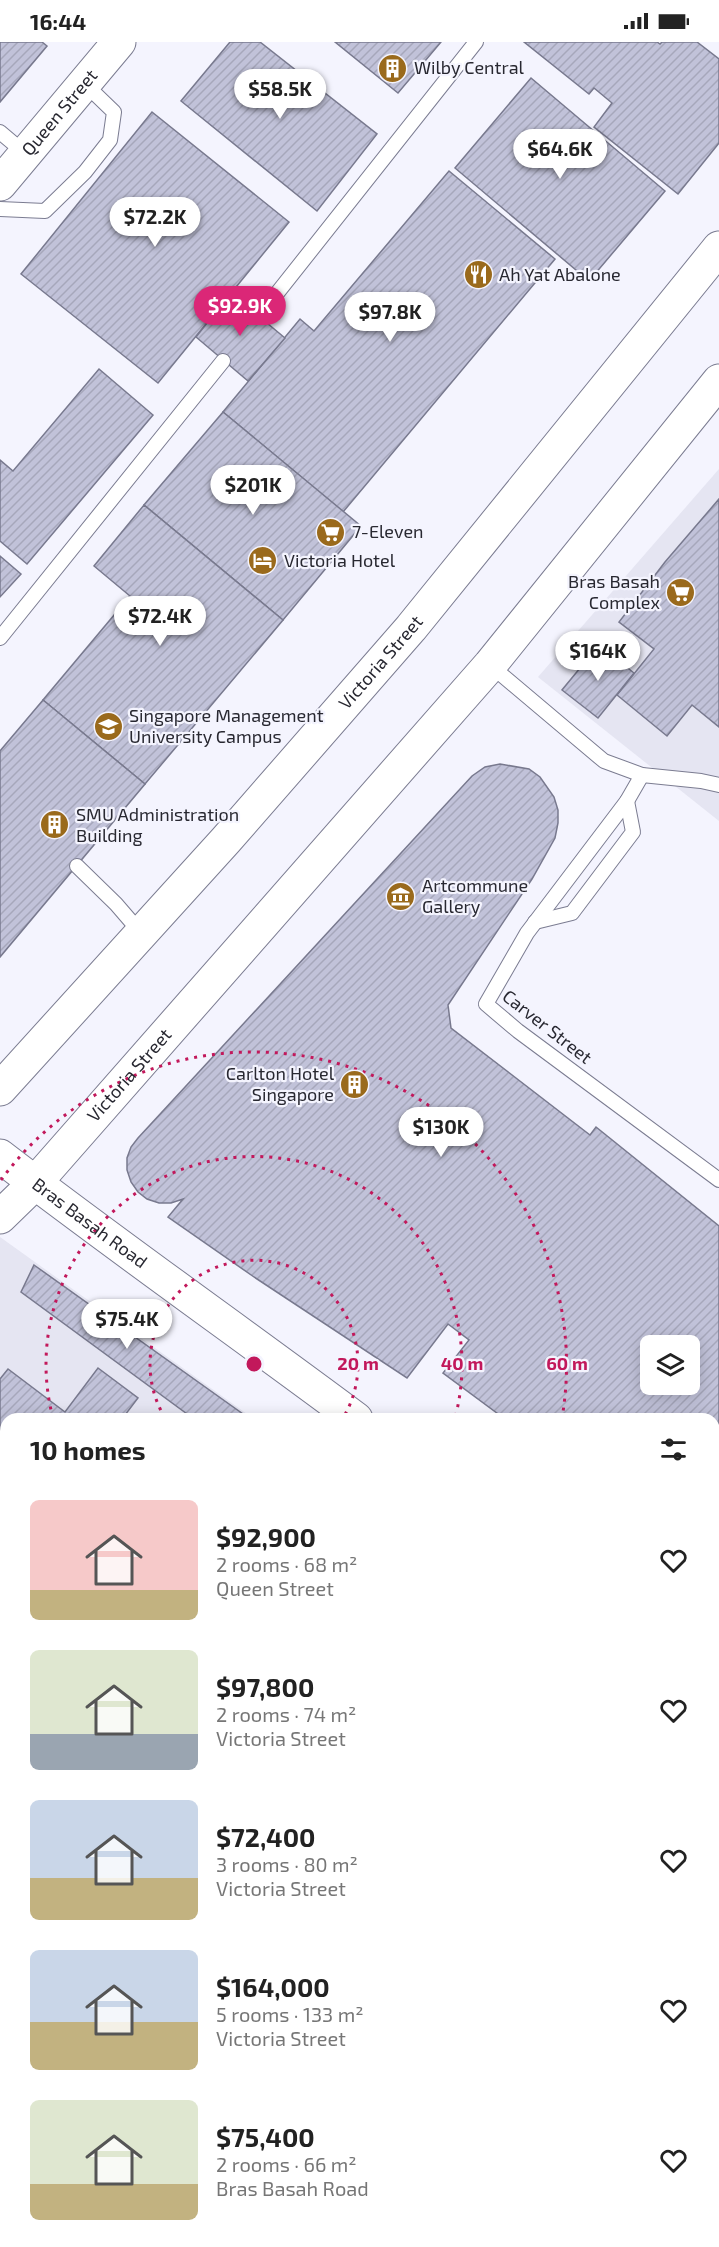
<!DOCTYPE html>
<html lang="en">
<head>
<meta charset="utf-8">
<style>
	:root { --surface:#fff; --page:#f6f6f6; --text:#222; --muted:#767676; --accent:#db2777 }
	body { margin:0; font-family:"Exo 2",sans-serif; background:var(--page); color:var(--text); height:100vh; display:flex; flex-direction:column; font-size:22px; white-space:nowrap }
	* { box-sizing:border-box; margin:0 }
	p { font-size:20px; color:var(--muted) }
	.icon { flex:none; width:33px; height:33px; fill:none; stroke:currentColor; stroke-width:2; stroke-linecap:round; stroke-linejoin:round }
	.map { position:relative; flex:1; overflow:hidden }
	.drawer { position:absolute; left:0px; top:1371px; width:720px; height:834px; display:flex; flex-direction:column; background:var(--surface); border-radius:18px 18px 0 0; box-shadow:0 3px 15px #0003 }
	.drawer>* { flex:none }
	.controls { position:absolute; left:640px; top:1293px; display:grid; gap:12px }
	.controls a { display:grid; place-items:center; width:60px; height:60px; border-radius:9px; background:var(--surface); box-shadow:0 3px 15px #0003; font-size:30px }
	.price { position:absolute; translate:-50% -51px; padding:0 14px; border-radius:21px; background:#fff; color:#222; font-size:20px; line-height:39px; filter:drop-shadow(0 2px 3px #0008) }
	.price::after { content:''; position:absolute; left:50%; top:36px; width:18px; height:14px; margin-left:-9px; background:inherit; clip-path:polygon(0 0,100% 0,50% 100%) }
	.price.selected { background:var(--accent); color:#fff }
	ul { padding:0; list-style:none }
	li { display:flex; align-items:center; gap:18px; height:150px; padding:0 30px }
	li span { display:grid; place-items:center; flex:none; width:168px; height:120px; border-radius:9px; color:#555 }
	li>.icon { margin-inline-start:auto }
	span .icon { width:72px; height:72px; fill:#fffc; stroke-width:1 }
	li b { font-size:26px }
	h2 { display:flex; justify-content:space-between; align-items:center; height:72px; padding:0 30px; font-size:26px }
	.status { display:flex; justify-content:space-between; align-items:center; height:42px; padding:0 30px; background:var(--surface); direction:ltr }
	.status svg { height:16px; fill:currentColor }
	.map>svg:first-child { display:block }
	.built { fill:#e5e5f2 }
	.building { fill:url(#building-hatch); stroke:#78798e; stroke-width:1.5; fill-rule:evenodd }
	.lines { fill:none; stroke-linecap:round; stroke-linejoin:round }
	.service-casing { stroke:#7b7c91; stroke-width:16 }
	.tertiary-casing { stroke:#7b7c91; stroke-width:35 }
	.secondary-casing { stroke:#7b7c91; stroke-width:35 }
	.primary-casing { stroke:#7b7c91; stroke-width:35 }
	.service { stroke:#fff; stroke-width:14 }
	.tertiary { stroke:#fff; stroke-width:33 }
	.secondary { stroke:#fff; stroke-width:33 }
	.primary { stroke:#fff; stroke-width:33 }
	.ring { fill:none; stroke:#c2185b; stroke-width:3; stroke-dasharray:3 6 }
	.labels { text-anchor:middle; stroke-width:4.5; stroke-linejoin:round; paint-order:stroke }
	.poi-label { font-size:18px; fill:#282831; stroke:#f4f4fe; text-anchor:start }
	.street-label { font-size:18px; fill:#282831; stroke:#f4f4fe }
	.centre { fill:#c2185b; stroke:#f4f4fe; stroke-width:3 }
	.ring-label { font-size:18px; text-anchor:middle; font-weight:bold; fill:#c2185b; stroke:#f4f4fe; stroke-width:4.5; stroke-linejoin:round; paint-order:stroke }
</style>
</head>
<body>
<div class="status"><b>16:44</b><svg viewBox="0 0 49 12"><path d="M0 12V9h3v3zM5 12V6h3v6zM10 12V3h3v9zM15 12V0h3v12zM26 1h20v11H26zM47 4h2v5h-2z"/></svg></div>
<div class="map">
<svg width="719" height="2205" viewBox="0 0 719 2205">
	<defs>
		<pattern id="building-hatch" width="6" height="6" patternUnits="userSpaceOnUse" patternTransform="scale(1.5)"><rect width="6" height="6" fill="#c1c2d9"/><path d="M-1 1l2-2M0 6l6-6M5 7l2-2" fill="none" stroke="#a6a7bb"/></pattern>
	</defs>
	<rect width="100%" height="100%" fill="#f4f4fe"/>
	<g class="built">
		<polygon points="719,427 719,779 538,635"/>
		<polygon points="0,1195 254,1377 6,1377 6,1781 0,1791"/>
	</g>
	<g class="building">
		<polygon points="0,0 42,0 47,4 0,60"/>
		<polygon points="230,0 260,0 377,92 317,169 181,59"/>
		<polygon points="335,0 441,0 398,51"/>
		<polygon points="524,0 657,0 660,2 662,0 697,0 719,17 719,101 678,152 594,85 612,61 594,46 589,52"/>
		<polygon points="531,36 665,149 589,239 455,126"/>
		<polygon points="152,70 289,180 158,341 21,232"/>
		<polygon points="449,129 555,217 343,470 223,370 300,277 314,289"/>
		<polygon points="231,251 285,296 248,339 196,295"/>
		<polygon points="99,327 153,373 27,522 0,499 0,418 13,429"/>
		<polygon points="223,370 361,484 283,578 144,463"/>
		<polygon points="719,457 719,685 692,663 667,694 617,653 654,607 619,580 665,520"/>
		<polygon points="144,463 283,578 145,742 43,658 130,554 94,524"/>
		<polygon points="0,514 21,532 0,555"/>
		<polygon points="599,603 634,631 598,676 562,648"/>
		<polygon points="43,658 145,742 0,915 0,709"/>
		<path d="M 500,722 L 529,727 L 540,735 L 554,755 L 558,768 L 558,781 L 555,796 L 532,837 L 448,963 L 451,986 L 590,1093 L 596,1085 L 719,1184 L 719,1383 L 714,1390 L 714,1377 L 505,1377 L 443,1331 L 469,1298 L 448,1282 L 407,1336 L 254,1235 L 168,1175 L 183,1157 L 171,1161 L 159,1161 L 147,1157 L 138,1150 L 131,1140 L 127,1128 L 127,1116 L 131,1105 L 138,1096 L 472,734 L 485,725 ZM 651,1304 L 690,1304 L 690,1342 L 651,1342 Z"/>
		<polygon points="34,1223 250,1377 194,1377 21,1250"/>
		<polygon points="98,1326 138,1356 122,1377 6,1377 6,1481 0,1477 0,1337 8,1327 65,1370"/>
		<polygon points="0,1558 6,1562 6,1648 1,1648"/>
		<polygon points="0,1769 6,1772 6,1781 0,1791"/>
		<polygon points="714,1808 719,1808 719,2205 381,2205 385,2199 714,2199"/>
		<polygon points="6,1830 6,1926 0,1936 0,1840"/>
		<polygon points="6,2110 6,2199 152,2199 149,2205 0,2205 0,2118"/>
	</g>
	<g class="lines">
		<defs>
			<g id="service">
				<polyline points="0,90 26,112"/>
				<polyline points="0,167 45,169 85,130 110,98 114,70 85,42"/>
				<polyline points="259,274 476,0"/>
				<polyline points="0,596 223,319"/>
				<polyline points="490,623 604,719 642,733 701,739 719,743"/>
				<polyline points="642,733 627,759 527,891 486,962 518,989 719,1138"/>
				<polyline points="77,824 116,862 141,891"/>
				<polyline points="535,880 572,871 633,790 627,759"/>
				<polyline points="0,2000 6,2003"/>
				<polyline points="0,2070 6,2068"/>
				<polyline points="357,2205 367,2199"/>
			</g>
			<g id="tertiary">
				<path id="s1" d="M 0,142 L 119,0"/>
			</g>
			<g id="secondary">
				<polyline points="714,1537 719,1531"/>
				<polyline points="254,2205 258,2199"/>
			</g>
			<g id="primary">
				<path id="s2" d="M 0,1047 L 226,798 L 411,586 L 719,206"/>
				<path id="s3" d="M 0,1114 C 117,1204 238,1289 356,1377"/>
				<path id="s4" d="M 0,1175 L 35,1141 L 490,623 L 719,339"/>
				<polyline points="714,1646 719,1650"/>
			</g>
		</defs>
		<use href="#service" class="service-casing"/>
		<use href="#tertiary" class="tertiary-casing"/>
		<use href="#secondary" class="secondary-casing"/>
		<use href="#primary" class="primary-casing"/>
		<use href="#service" class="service"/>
		<use href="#tertiary" class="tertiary"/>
		<use href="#secondary" class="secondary"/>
		<use href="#primary" class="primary"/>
	</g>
	<g class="ring">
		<path d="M165 1376A104 104 0 1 1 343 1376"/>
		<path d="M53 1376A208 208 0 1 1 455 1376"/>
		<path d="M1 1138A313 313 0 0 1 562 1376"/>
	</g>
	<defs>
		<symbol id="building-disc" viewBox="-11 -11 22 22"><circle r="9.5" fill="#9a6a1c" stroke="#f4f4fe"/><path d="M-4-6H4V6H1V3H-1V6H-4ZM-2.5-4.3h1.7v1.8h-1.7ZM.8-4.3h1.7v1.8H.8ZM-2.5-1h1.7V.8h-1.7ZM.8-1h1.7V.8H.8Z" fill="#fff"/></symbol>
		<symbol id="restaurant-disc" viewBox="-11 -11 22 22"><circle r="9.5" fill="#9a6a1c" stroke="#f4f4fe"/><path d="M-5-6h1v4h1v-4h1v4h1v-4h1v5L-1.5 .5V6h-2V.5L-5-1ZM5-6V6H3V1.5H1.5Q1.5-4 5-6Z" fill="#fff"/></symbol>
		<symbol id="supermarket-disc" viewBox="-11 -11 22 22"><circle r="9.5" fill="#9a6a1c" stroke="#f4f4fe"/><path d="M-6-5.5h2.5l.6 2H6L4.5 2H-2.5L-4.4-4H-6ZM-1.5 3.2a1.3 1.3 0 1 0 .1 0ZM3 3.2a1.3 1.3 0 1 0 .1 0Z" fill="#fff"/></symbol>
		<symbol id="hotel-disc" viewBox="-11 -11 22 22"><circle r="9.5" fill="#9a6a1c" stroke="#f4f4fe"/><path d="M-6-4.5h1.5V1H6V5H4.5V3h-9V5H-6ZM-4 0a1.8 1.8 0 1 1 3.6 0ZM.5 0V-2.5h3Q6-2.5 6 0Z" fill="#fff"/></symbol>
		<symbol id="university-disc" viewBox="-11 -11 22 22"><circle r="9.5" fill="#9a6a1c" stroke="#f4f4fe"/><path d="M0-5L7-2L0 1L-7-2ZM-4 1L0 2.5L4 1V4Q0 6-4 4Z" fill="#fff"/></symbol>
		<symbol id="museum-disc" viewBox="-11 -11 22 22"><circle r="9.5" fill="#9a6a1c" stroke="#f4f4fe"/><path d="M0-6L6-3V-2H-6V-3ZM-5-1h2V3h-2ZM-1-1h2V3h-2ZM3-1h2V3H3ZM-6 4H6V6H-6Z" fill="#fff"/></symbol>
	</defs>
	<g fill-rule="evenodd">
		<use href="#building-disc" x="376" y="10" width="33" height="33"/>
		<use href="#restaurant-disc" x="462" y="216" width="33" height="33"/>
		<use href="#supermarket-disc" x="314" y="474" width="33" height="33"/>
		<use href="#hotel-disc" x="246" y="502" width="33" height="33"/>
		<use href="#supermarket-disc" x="664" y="534" width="33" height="33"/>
		<use href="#university-disc" x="92" y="668" width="33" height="33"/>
		<use href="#building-disc" x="38" y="766" width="33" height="33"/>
		<use href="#museum-disc" x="384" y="838" width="33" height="33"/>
		<use href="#building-disc" x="338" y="1026" width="33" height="33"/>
	</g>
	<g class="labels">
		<g class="poi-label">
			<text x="414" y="32">Wilby Central</text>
			<text x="499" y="239">Ah Yat Abalone</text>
			<text x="352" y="496">7-Eleven</text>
			<text x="284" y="525">Victoria Hotel</text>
			<text x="660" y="546" text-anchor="end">Bras Basah<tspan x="660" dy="21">Complex</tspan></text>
			<text x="129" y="680">Singapore Management<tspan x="129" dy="21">University Campus</tspan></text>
			<text x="76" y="779">SMU Administration<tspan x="76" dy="21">Building</tspan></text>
			<text x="422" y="850">Artcommune<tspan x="422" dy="21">Gallery</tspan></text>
			<text x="334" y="1038" text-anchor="end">Carlton Hotel<tspan x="334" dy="21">Singapore</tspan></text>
		</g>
		<g class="street-label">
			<text dy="6" stroke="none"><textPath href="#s1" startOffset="93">Queen Street</textPath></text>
			<text dy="6" stroke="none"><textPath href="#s2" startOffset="572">Victoria Street</textPath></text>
			<text transform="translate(547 985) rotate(38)" y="6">Carver Street</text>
			<text dy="6" stroke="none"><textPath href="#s4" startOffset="192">Victoria Street</textPath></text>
			<text dy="6" stroke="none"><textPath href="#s3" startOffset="112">Bras Basah Road</textPath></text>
		</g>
	</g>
	<circle cx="254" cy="1322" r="9" class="centre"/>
	<g class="ring-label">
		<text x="358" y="1328">20 m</text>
		<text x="462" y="1328">40 m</text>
		<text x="567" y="1328">60 m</text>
	</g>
</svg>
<div class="controls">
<a><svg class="icon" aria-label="layers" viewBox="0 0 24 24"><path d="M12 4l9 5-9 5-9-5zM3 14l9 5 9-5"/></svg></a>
</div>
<b class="price" style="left:280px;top:78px">$58.5K</b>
<b class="price" style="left:560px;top:138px">$64.6K</b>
<b class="price" style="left:155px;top:206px">$72.2K</b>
<b class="price selected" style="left:240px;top:295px">$92.9K</b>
<b class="price" style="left:390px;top:301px">$97.8K</b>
<b class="price" style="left:253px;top:474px">$201K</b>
<b class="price" style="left:160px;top:605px">$72.4K</b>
<b class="price" style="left:598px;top:640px">$164K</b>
<b class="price" style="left:441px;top:1116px">$130K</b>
<b class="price" style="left:127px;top:1308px">$75.4K</b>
<section class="drawer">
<h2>10 homes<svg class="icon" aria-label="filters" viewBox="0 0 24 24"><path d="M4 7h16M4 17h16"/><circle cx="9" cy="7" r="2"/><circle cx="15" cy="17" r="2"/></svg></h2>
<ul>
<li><span style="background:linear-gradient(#f6c9c9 75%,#c2b280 0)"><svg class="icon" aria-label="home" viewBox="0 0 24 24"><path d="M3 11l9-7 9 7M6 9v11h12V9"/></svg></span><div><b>$92,900</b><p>2 rooms · 68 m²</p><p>Queen Street</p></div><svg class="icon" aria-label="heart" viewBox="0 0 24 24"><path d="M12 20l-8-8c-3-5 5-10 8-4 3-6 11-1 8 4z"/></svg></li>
<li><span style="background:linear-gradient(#dfe7d0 70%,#9aa5b1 0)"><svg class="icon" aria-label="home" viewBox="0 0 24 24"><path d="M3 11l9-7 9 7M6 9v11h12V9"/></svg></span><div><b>$97,800</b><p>2 rooms · 74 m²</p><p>Victoria Street</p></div><svg class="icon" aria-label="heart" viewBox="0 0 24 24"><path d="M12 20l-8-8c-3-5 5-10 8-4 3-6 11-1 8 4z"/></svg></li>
<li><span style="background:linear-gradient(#c9d6e8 65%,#c2b280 0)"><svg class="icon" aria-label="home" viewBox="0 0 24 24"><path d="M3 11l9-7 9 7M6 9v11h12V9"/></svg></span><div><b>$72,400</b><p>3 rooms · 80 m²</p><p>Victoria Street</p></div><svg class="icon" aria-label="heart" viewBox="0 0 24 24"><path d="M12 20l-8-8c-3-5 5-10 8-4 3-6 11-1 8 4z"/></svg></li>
<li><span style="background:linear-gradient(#c9d6e8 60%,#c2b280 0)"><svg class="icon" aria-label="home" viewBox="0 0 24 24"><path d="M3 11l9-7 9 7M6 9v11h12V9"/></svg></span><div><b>$164,000</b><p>5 rooms · 133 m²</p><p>Victoria Street</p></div><svg class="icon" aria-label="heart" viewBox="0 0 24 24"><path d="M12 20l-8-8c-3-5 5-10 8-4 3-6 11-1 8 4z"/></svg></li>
<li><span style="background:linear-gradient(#dfe7d0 70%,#c2b280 0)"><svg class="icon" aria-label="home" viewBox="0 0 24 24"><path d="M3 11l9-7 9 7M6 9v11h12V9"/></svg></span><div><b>$75,400</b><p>2 rooms · 66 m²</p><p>Bras Basah Road</p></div><svg class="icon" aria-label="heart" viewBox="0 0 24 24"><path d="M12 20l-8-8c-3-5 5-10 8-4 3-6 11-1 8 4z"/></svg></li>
</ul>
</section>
</div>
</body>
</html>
